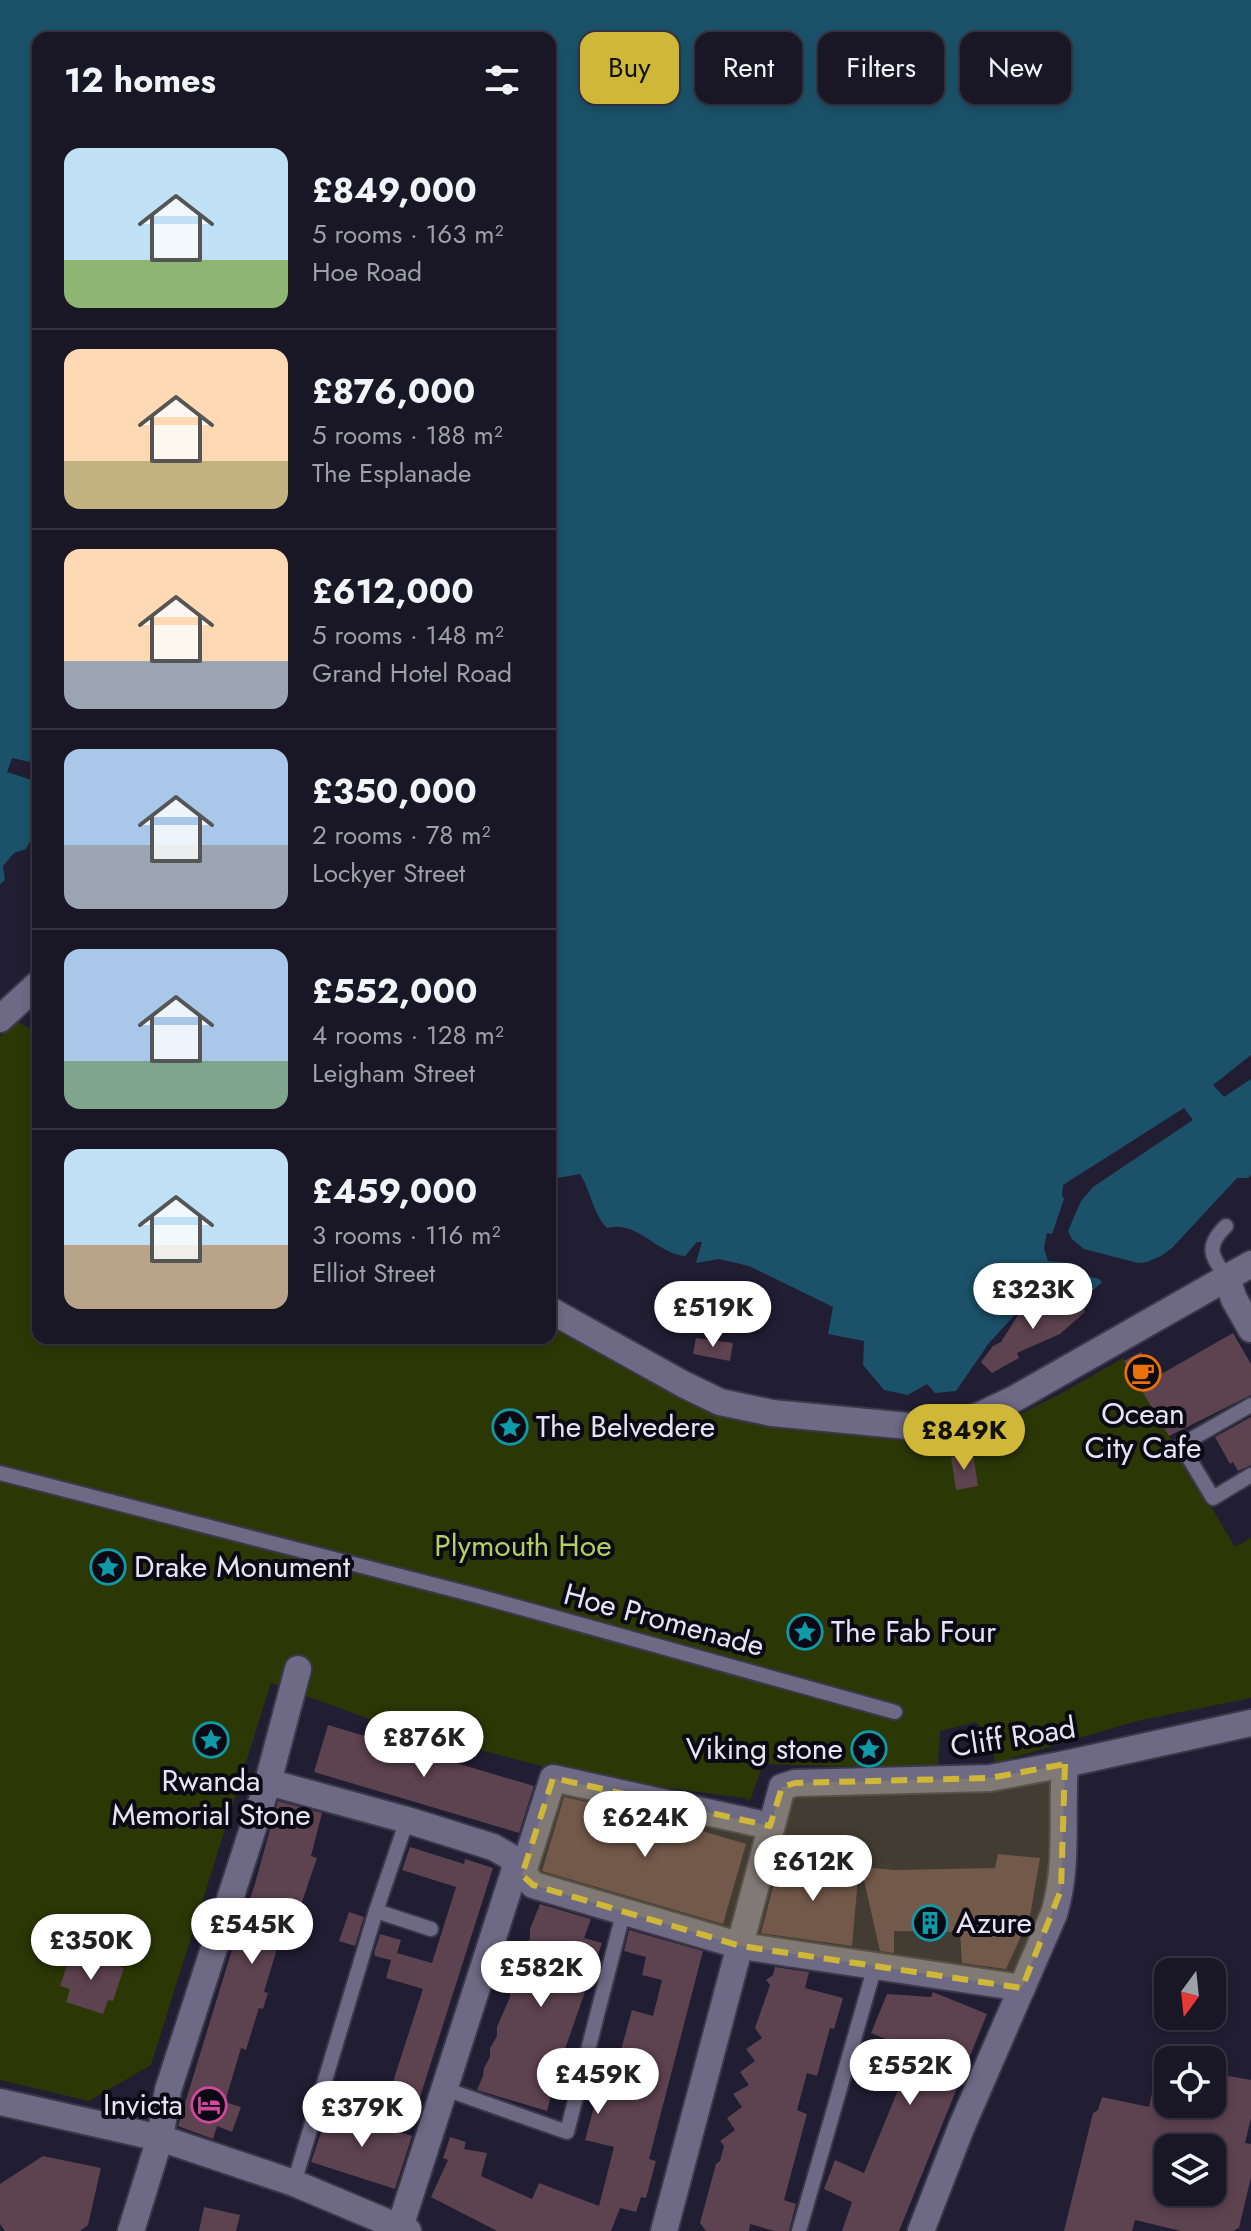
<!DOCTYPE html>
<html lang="en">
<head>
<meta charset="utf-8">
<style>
	:root { --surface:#191626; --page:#221f2e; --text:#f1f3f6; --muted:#9f9fa7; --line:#373543; --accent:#cfb837 }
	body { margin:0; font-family:Jost,sans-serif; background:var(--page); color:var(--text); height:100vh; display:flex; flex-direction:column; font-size:30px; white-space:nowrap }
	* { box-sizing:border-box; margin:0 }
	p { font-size:26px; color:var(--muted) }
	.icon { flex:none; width:44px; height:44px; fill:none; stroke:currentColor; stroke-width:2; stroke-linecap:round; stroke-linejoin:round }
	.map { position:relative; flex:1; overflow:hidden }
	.details { position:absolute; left:32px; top:32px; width:524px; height:1312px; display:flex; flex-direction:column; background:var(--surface); border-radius:16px; box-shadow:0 4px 12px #0003,0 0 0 2px var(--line) }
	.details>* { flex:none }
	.guide { position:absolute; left:580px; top:32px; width:550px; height:72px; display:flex; gap:16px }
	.needle { width:52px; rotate:195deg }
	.controls { position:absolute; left:1154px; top:1958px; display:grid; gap:16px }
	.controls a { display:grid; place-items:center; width:72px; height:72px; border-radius:16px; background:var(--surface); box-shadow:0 4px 12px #0003,0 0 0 2px var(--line); font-size:40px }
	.price { position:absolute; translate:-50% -68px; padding:0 18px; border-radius:28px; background:#fff; color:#222; font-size:26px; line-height:52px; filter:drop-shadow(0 2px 4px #0008) }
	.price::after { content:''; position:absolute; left:50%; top:48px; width:24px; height:18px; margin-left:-12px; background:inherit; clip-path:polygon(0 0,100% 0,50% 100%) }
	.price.selected { background:var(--accent); color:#111 }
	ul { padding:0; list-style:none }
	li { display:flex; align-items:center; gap:24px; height:200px; padding:0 32px }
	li+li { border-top:2px solid var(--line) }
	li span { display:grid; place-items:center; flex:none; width:224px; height:160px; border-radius:16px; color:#555 }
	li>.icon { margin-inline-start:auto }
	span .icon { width:96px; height:96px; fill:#fffc; stroke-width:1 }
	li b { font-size:34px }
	h2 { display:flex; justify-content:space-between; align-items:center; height:96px; padding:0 32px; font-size:34px }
	.tag { padding:0 28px; border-radius:16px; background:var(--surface); box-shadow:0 4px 12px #0003,0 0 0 2px var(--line); font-size:28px; line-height:72px }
	.tag.selected { background:var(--accent); color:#111 }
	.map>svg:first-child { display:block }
	.green { fill:#2c3706 }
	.water { fill:#1b5269 }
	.building { fill:#5d424f; fill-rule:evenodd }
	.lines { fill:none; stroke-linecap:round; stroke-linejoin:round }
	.lane-casing { stroke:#3b384a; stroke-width:18 }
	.street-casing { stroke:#3b384a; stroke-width:30 }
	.lane { stroke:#6e6a85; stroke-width:14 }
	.street { stroke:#6e6a85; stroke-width:26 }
	.marked { fill:#cfb837; fill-opacity:0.2; stroke:#cfb837; stroke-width:6; stroke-dasharray:16 10; stroke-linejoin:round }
	.labels { text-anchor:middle; stroke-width:8; stroke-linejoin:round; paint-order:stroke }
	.poi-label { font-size:30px; fill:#e6e4f4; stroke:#0b0913; text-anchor:start }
	.park-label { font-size:30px; fill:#b2d060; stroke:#0b0913 }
	.street-label { font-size:30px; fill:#e6e4f4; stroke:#0b0913 }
</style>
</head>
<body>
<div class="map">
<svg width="1251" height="2231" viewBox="0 0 1251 2231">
	<rect width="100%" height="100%" fill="#211d33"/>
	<polygon class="green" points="15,1021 38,1032 38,1338 550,1338 550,1321 669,1386 881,1433 953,1439 994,1427 1060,1394 1123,1358 1235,1547 1251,1538 1251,1698 1137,1721 995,1763 991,1740 976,1722 940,1731 938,1769 763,1764 750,1801 744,1798 601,1779 545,1767 388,1726 271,1683 151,2065 89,2101 0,2080 0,1037"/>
	<path class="water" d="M 0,0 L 1251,0 L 1251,1055 L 1213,1085 L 1224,1097 L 1251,1079 L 1251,1175 L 1248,1178 L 1237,1178 L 1172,1248 L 1161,1256 L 1147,1262 L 1138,1263 L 1084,1249 L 1072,1239 L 1068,1231 L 1081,1201 L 1093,1187 L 1193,1120 L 1184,1108 L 1063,1185 L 1062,1195 L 1064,1199 L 1052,1234 L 1047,1233 L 1044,1248 L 1048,1261 L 1070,1263 L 1068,1271 L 1099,1279 L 1102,1282 L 1090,1293 L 1083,1292 L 1020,1309 L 989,1343 L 956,1391 L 935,1393 L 927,1384 L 908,1395 L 884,1390 L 863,1365 L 864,1341 L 828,1334 L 833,1307 L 749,1266 L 719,1259 L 696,1263 L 702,1242 L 697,1242 L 685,1256 C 655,1253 638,1220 607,1228 C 593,1214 591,1191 580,1174 L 558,1178 L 550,1176 L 550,38 L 38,38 L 38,759 L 30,762 L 12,758 L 7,772 L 38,782 L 38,827 L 26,849 L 14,853 L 3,866 L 5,880 L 0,884 Z"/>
	<g class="building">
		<polygon points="1080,1296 1085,1312 1060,1334 1017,1353 1019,1358 992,1373 981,1362 993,1346 1001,1342 1020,1312"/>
		<polygon points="1233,1333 1251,1364 1251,1395 1169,1436 1124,1361 1141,1352 1156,1377"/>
		<polygon points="696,1338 733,1343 730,1361 693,1354"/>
		<polygon points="1251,1417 1251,1465 1238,1471 1233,1462 1230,1464 1215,1437"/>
		<polygon points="973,1453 978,1486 956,1490 951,1457"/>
		<polygon points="328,1725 534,1786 519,1833 314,1772"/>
		<polygon points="564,1797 658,1818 746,1844 723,1924 542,1871"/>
		<polygon points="278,1801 322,1813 311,1856 317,1858 290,1937 281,1935 264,1992 268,1993 263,2009 259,2008 246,2050 241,2048 225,2102 241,2107 232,2132 217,2126 213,2139 178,2126 234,1943 254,1887"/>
		<polygon points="410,1847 464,1864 465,1859 493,1868 420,2097 391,2088 423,1989 386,1978 391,1960 375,1956 374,1953 380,1934 401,1940 397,1953 432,1963 456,1887 402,1870"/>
		<polygon points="998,1854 1040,1858 1030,1916 1006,1969 962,1963 960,1932 894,1931 894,1953 880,1951 861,1867 895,1870 995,1868"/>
		<polygon points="780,1860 859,1867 852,1946 761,1933"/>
		<polygon points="540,1904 591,1919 584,1938 602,1943 558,2069 547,2111 477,2090 483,2076 484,2068 490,2057 490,2048 497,2036 497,2027 510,1997 510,1988 517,1978 517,1969 523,1958 523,1950 530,1939 530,1929"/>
		<polygon points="349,1912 364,1917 355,1946 339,1941"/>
		<polygon points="629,1930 703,1951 649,2159 656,2161 646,2198 641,2197 636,2212 620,2208 611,2231 497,2231 431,2197 448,2160 443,2158 450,2137 466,2142 464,2149 487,2153 481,2176 532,2199 539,2183 599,2206 614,2147 585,2140 610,2048 621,2050 632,2010 653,2016 662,1980 642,1975 646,1957 624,1951"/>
		<polygon points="72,1951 124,1968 113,2001 108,2000 103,2014 66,2002 70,1989 60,1986"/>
		<polygon points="775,1967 809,1972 805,1988 843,1998 834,2029 830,2028 817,2076 807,2073 797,2110 807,2114 784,2200 796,2204 789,2231 774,2231 750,2224 749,2231 706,2231 700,2223 716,2164 720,2161 724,2146 720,2141 735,2130 727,2118 742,2107 733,2094 749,2085 740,2072 755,2061 746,2049 762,2038 755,2028 770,1985 766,1980 773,1975"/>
		<polygon points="933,1992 987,2014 899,2231 842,2231 852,2202 824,2189 835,2160 864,2173 914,2051 871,2033 887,1994 931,1997"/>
		<path d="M 1160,2057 L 1168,2058 L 1168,2104 L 1212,2104 L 1212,2073 L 1251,2080 L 1251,2118 L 1245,2143 L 1251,2144 L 1251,2177 L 1239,2228 L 1233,2231 L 1181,2231 L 1135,2220 L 1132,2231 L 1064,2231 L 1093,2113 L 1098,2110 L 1102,2097 L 1149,2107 ZM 1168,2148 L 1212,2148 L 1212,2192 L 1168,2192 Z"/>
		<polygon points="329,2109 412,2136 395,2189 311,2162"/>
		<polygon points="43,2156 101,2168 88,2225 80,2231 5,2231 0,2224 0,2184"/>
		<polygon points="204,2207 240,2215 236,2231 199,2231"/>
	</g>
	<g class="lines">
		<defs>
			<g id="lane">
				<path d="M 1226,1226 C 1204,1247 1212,1257 1227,1278"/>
				<polyline points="1251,1405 1181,1445 1213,1498 1251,1475"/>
				<polyline points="0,1473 478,1596 895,1712"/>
				<polyline points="376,1911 431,1929"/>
				<polyline points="445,2089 567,2132 624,1910"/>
				<polyline points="294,2183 376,1911 407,1820"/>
				<polyline points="799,2231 875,1966"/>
			</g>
			<g id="street">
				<polyline points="0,1019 38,984"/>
				<polyline points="1227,1278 1234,1299 1251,1329"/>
				<polyline points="550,1310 683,1384 720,1402 772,1413 908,1426 948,1426 970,1420 1014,1399 1251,1264"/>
				<polyline points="268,1782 407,1820 493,1847 509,1856 533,1885 741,1946 1022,1988"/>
				<polyline points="522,1875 553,1778 770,1826"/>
				<polyline points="0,2102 160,2138 294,2183 408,2231"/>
				<polyline points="400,2227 516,1866"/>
				<polyline points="131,2231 160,2138 168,2090 268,1782 298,1669"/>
				<polyline points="664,2231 782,1787 795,1783 990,1778 1065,1764 1251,1723"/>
				<path d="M 921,2231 L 961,2128 L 1054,1914 C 1069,1864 1061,1815 1065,1764"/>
			</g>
		</defs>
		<use href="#lane" class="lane-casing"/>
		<use href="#street" class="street-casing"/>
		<use href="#lane" class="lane"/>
		<use href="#street" class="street"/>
	</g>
	<path class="marked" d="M 1065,1764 L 1061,1890 L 1022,1988 L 741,1946 L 533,1885 L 522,1875 L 553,1778 L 770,1826 L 782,1787 L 795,1783 L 990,1778 Z"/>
	<defs>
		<symbol id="cafe-ring" viewBox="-11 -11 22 22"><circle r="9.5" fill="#0b0913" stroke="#e8710a" stroke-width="1.5"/><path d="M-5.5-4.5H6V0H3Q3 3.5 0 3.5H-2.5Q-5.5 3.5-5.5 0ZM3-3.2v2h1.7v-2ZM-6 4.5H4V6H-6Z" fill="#e8710a"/></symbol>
		<symbol id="sight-ring" viewBox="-11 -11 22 22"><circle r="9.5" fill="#0b0913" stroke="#0f9aa8" stroke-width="1.5"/><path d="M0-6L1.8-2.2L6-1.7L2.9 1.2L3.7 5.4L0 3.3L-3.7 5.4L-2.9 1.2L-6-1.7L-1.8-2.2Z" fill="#0f9aa8"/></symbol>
		<symbol id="building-ring" viewBox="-11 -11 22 22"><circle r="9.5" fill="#0b0913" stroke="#0f9aa8" stroke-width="1.5"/><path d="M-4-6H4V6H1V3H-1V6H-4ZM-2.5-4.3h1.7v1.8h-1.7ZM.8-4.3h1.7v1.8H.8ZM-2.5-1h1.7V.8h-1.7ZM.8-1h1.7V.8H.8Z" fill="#0f9aa8"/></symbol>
		<symbol id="hotel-ring" viewBox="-11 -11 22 22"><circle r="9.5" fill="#0b0913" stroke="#d1479c" stroke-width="1.5"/><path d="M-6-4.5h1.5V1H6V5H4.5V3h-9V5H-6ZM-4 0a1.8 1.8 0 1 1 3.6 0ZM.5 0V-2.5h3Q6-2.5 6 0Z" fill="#d1479c"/></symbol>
	</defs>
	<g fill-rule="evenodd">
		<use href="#cafe-ring" x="1123" y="1353" width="40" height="40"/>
		<use href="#sight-ring" x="490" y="1407" width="40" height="40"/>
		<use href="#sight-ring" x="88" y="1547" width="40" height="40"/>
		<use href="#sight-ring" x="785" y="1612" width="40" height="40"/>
		<use href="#sight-ring" x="191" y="1720" width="40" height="40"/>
		<use href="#sight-ring" x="849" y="1729" width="40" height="40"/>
		<use href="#building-ring" x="910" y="1903" width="40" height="40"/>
		<use href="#hotel-ring" x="189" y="2085" width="40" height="40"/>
	</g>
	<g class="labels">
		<g class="poi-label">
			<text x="1143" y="1424" text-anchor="middle">Ocean<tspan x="1143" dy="34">City Cafe</tspan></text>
			<text x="536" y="1437">The Belvedere</text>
			<text x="134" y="1577">Drake Monument</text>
			<text x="831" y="1642">The Fab Four</text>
			<text x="843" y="1759" text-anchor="end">Viking stone</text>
			<text x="211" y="1791" text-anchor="middle">Rwanda<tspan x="211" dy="34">Memorial Stone</tspan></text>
			<text x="956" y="1933">Azure</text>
			<text x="183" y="2115" text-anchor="end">Invicta</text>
		</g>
		<g class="park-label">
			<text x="523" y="1556">Plymouth Hoe</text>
		</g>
		<g class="street-label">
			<text transform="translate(664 1620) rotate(15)" y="10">Hoe Promenade</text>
			<text transform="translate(1013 1737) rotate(-9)" y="10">Cliff Road</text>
		</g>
	</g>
</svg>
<div class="controls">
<a><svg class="needle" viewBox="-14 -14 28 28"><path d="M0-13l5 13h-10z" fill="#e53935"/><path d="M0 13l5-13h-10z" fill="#9f9fa7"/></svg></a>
<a><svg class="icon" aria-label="locate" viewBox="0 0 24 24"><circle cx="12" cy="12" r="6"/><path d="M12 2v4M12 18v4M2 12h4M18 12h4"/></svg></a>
<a><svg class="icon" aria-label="layers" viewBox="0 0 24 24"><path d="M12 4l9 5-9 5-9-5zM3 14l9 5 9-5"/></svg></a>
</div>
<b class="price" style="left:1033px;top:1331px">£323K</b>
<b class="price" style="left:713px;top:1349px">£519K</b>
<b class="price selected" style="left:964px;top:1472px">£849K</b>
<b class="price" style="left:424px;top:1779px">£876K</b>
<b class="price" style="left:645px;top:1859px">£624K</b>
<b class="price" style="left:813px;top:1903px">£612K</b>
<b class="price" style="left:252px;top:1966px">£545K</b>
<b class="price" style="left:91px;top:1982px">£350K</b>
<b class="price" style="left:541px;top:2009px">£582K</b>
<b class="price" style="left:910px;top:2107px">£552K</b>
<b class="price" style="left:598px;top:2116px">£459K</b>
<b class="price" style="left:362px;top:2149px">£379K</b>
<div class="guide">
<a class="tag selected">Buy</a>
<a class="tag">Rent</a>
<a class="tag">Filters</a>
<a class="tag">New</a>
</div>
<section class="details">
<h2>12 homes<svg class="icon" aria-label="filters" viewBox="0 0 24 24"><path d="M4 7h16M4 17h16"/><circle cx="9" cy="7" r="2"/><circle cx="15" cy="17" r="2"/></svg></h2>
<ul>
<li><span style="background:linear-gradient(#bfe0f5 70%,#8fb573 0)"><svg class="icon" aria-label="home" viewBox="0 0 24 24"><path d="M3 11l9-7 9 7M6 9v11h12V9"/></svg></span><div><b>£849,000</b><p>5 rooms · 163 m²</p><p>Hoe Road</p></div></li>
<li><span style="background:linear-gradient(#ffd9b3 70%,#c2b280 0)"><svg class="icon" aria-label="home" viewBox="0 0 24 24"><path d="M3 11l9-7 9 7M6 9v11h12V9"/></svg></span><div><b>£876,000</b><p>5 rooms · 188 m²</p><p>The Esplanade</p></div></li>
<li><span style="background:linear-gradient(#ffd9b3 70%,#9aa5b1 0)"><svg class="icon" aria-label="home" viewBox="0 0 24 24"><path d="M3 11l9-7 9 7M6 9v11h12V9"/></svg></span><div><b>£612,000</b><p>5 rooms · 148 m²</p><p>Grand Hotel Road</p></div></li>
<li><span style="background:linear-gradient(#a9c7e8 60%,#9aa5b1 0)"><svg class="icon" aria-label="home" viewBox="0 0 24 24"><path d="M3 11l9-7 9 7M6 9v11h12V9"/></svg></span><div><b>£350,000</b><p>2 rooms · 78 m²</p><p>Lockyer Street</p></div></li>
<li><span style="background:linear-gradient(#a9c7e8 70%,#7fa58c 0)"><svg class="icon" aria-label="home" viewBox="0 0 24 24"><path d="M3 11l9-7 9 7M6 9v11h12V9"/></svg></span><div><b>£552,000</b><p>4 rooms · 128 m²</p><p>Leigham Street</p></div></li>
<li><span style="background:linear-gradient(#bfe0f5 60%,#b9a48a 0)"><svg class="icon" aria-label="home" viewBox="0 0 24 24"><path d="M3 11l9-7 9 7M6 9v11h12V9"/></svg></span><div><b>£459,000</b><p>3 rooms · 116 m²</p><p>Elliot Street</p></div></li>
</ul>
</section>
</div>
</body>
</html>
